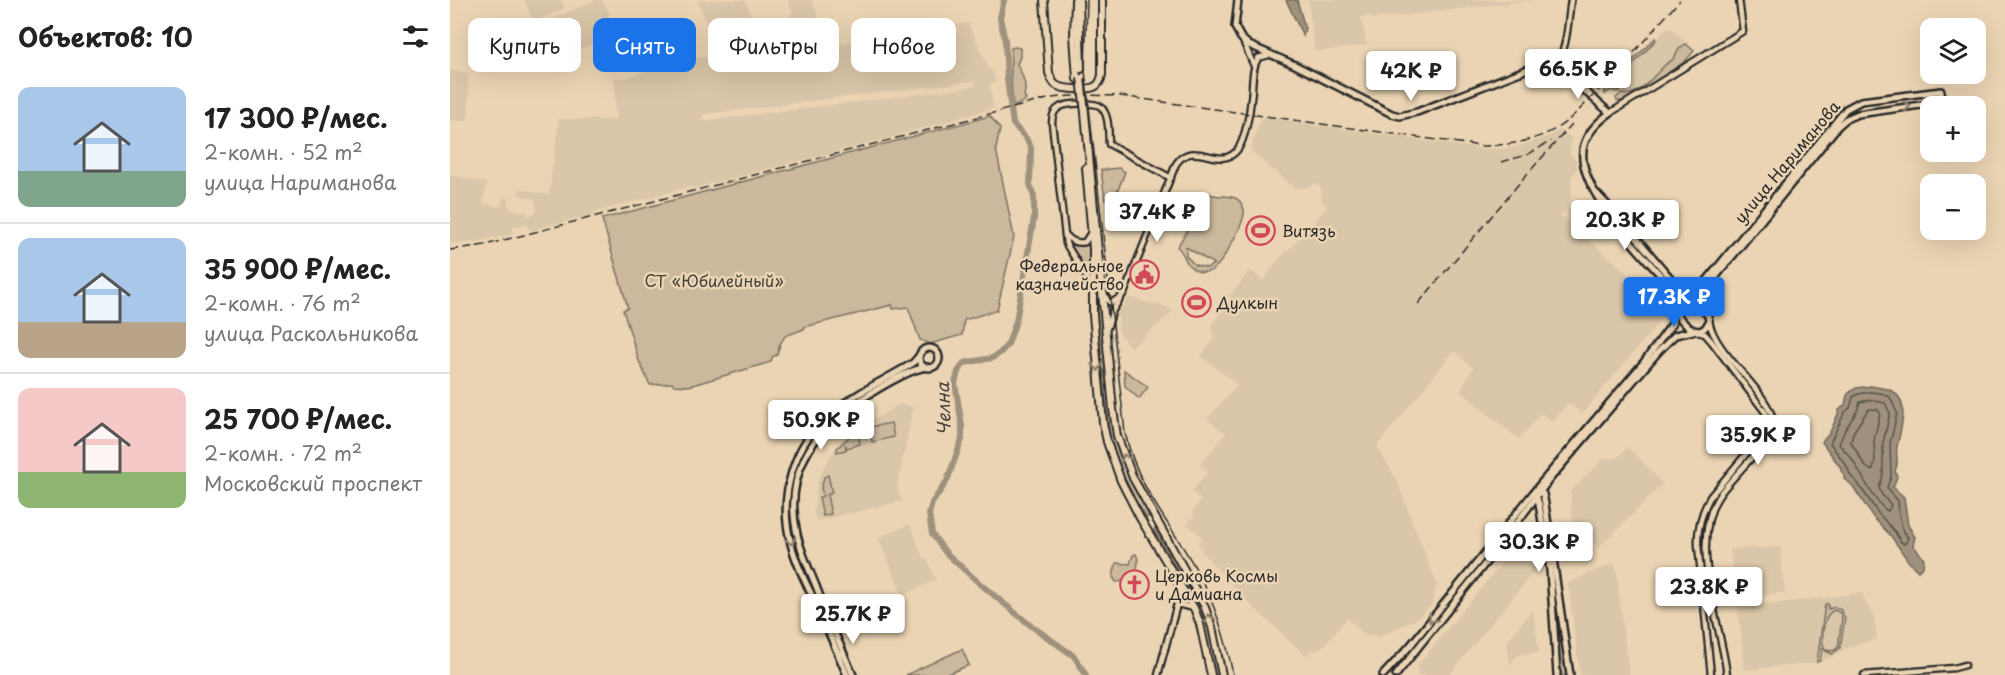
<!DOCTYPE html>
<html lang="ru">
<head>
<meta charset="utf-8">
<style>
	:root { --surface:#fff; --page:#f2f2f2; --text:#222; --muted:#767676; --line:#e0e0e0; --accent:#1a73e8 }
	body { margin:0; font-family:"Playpen Sans",sans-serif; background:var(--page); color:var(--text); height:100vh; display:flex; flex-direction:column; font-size:22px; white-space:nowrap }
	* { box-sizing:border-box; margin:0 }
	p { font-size:20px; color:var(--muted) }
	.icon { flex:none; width:33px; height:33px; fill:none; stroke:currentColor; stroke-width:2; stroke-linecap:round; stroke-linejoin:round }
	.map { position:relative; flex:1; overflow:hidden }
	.details { display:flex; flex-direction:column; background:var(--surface); width:450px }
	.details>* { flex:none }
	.hud { position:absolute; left:18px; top:18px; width:570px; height:54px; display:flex; gap:12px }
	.fabs { position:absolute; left:1470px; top:18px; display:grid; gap:12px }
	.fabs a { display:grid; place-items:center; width:66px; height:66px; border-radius:12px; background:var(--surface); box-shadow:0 6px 24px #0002; font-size:30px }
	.price { position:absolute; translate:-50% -51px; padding:0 14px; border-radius:6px; background:#fff; color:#222; font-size:20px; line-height:39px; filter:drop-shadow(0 2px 3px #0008) }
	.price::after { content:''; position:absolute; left:50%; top:36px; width:18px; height:14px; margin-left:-9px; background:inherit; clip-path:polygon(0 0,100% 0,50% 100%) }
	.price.on { background:var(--accent); color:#fff }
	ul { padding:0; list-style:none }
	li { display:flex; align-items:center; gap:18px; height:150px; padding:0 18px }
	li+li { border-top:2px solid var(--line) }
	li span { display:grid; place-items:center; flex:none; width:168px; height:120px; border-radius:12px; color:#555 }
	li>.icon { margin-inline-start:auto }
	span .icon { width:72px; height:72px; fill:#fffc; stroke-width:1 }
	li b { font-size:26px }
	h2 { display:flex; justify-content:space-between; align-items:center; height:72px; padding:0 18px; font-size:26px }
	.chip { padding:0 21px; border-radius:12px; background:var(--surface); box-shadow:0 6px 24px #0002; font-size:21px; line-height:54px }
	.chip.on { background:var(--accent); color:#fff }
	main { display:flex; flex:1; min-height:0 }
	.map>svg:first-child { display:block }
	.built { fill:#dac6a8; fill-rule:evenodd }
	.green { fill:#cbb89d; stroke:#7b7264; stroke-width:1.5; fill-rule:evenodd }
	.water { fill:#9f917d; stroke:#71685c; stroke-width:1.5 }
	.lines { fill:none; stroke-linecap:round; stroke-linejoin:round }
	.shore { stroke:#59544c; stroke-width:1.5 }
	.river { stroke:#9f917d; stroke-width:6 }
	.tertiary-casing { stroke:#2b2b2b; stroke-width:9 }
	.secondary-casing { stroke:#2b2b2b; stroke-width:10 }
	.primary-casing { stroke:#2b2b2b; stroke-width:10 }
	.tertiary { stroke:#ead4b3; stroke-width:4.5 }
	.secondary { stroke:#ead4b3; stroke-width:5 }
	.primary { stroke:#ead4b3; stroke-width:6 }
	.tram { stroke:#2b2b2b; stroke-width:1.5 }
	.rail { stroke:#2b2b2b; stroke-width:1.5; stroke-dasharray:9 4.5; stroke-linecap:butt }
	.primary-bridge-casing { stroke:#2b2b2b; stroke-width:10; stroke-linecap:butt }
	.primary-bridge { stroke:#ead4b3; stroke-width:6 }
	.oneway { stroke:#8a806f }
	.labels { text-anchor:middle; stroke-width:5; stroke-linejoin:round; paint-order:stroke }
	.street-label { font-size:16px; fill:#2b2b2b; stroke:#ead4b3 }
	.poi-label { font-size:16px; fill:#2b2b2b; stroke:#ead4b3; text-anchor:start }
	.park-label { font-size:16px; fill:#43403c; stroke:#ead4b3 }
	.water-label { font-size:18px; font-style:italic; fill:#484440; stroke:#ead4b3 }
</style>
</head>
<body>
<main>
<section class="details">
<h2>Объектов: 10<svg class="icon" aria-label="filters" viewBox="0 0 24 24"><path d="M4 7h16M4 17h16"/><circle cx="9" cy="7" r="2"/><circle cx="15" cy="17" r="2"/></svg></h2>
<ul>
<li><span style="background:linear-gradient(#a9c7e8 70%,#7fa58c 0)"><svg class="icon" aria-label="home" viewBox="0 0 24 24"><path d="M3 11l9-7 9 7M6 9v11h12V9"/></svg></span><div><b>17 300 ₽/мес.</b><p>2-комн. · 52 m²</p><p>улица Нариманова</p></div></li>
<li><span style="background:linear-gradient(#a9c7e8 70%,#b9a48a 0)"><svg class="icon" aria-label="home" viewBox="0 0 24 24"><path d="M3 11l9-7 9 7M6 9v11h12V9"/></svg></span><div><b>35 900 ₽/мес.</b><p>2-комн. · 76 m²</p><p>улица Раскольникова</p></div></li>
<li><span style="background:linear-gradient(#f6c9c9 70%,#8fb573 0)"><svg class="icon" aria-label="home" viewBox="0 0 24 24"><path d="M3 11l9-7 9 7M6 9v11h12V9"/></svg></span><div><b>25 700 ₽/мес.</b><p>2-комн. · 72 m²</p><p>Московский проспект</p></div></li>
</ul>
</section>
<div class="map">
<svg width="1555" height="675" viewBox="0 0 1555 675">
	<rect width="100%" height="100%" fill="#ead4b3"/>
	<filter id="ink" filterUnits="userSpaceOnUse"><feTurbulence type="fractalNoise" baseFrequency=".0167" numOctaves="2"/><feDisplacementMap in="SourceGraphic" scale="12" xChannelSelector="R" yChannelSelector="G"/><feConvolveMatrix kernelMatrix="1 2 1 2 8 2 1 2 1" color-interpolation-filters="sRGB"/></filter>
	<g filter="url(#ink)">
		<g class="built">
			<polygon points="74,0 111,0 115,8 84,22"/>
			<polygon points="145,0 152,0 160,14 158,15 160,19 158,20 156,18 143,25 151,40 100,63 85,27"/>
			<polygon points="247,0 295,0 308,32 263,38"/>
			<polygon points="337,0 361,0 370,20 345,27 340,15 343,13"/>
			<polygon points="858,0 1085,0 923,19 922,16 911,17 917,45 865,52"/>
			<path d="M 518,23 L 539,69 L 541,69 L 546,82 L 539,85 L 544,108 L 439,138 L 248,187 L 244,189 L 242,186 L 145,212 L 145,214 L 89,228 L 80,230 L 76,224 L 63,227 L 63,234 L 26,242 L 0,243 L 0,175 L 37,183 L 33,203 L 51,207 L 53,197 L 59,198 L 58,208 L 77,212 L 76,216 L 79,216 L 87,211 L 84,199 L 68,195 L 70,189 L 99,195 L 109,119 L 166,120 L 164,77 L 174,78 L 209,67 L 225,67 L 227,70 L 235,66 L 235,59 L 442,38 ZM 525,81 L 525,85 L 509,89 L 252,121 L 252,116 L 255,114 Z"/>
			<polygon points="1217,28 1221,28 1244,50 1217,72 1180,96 1177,96 1163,84"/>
			<polygon points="0,70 18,73 19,111 17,121 0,120"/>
			<polygon points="811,117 1033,149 1054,149 1070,146 1099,136 1110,130 1121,137 1120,154 1126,160 1127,168 1121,179 1122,197 1111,216 1215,306 1218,311 1132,414 1118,403 1103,422 1091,413 1069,439 1010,391 1023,368 1004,351 927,446 950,486 949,487 987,585 981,606 966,619 929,637 914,634 897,618 876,643 866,651 861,650 856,656 793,597 750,550 753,547 748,544 753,538 737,524 745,515 742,512 751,500 742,492 743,490 758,471 750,465 776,433 757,419 786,386 788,385 751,356 764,339 761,325 782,299 779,297 800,270 814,281 823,266 861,226 877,206 872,202 871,188 865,183 862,186 846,189 802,152 801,148"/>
			<polygon points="680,297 698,303 712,305 724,311 681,348 669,333 668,313"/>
			<polygon points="450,404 463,407 447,489 452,501 366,521 364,512 367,482 374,467 389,443 400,433"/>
			<polygon points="1178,447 1213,484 1148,548 1123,523 1120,492 1153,459 1167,458"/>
			<polygon points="460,524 473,557 477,559 486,580 453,595 428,538"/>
			<polygon points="1330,547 1335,592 1286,599 1280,549"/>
			<polygon points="1061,552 1070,555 1086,569 999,675 968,675 967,666"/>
			<polygon points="1163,563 1166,570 1179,675 1130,675 1118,583"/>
			<polygon points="1411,593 1425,619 1427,639 1394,649 1382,657 1367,663 1295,670 1288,608"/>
			<polygon points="1083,609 1089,652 1068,655 1060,665 1057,641"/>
		</g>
		<g class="green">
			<polygon points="1205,38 1206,40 1166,82 1171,90 1167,92 1161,90 1155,94 1155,88"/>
			<path d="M 1236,44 L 1244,51 L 1235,61 L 1216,75 L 1175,101 L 1167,101 L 1166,98 L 1171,94 C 1187,98 1202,78 1213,67 C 1216,63 1221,62 1224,58 C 1228,51 1229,47 1236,44 Z"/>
			<path d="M 565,47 L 570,48 L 570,57 L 567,64 C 571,72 578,86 574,95 L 576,100 L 566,106 L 563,105 C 561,85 560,67 561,48 Z"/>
			<polygon points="540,116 550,129 546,149 564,237 547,310 514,320 512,335 480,344 470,340 458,307 443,309 442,305 354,327 354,329 335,336 330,344 327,355 322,357 321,362 239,386 224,385 222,383 200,385 189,361 173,310 178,308 152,219"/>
			<polygon points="669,168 675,172 668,190 655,200 651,170"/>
			<path d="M 760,194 C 771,199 789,190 794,210 C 796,221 773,261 765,268 C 760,272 753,273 747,271 C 733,265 736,253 727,247 ZM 736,247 L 764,264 L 757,268 L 745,265 L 736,256 Z"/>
			<polygon points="641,238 640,276 618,240 623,243 632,245"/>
			<polygon points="646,251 667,440 682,485 699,515 697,518 679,491 660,438 647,315"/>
			<polygon points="674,370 698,387 689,399 675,386"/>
			<polygon points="441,423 444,437 422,442 420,427"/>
			<polygon points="408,429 410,444 397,448 395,444 396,450 387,452 387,448"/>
			<polygon points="378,475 382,493 377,495 381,514 373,516 369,497 373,496 371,488 374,477"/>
			<polygon points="705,528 720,554 727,559 749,601 759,626 771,675 765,675 749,611 737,586 704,530"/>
			<path d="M 686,554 C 690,561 688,573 679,574 L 675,581 L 666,582 L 663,577 L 666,563 L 680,564 L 683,555 Z"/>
			<path d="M 1375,604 L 1378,604 L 1378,609 L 1385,607 L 1390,609 L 1395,618 L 1390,648 L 1382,654 L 1372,649 L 1370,661 L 1367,662 ZM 1385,610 L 1390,613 L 1392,618 L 1388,647 L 1385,650 L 1379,651 L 1374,648 C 1371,637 1373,613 1385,610 Z"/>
			<polygon points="1108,629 1111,630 1116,675 1110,675"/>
			<polygon points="512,649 519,665 495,675 456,675"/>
		</g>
		<g class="water">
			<polygon points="836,0 847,0 855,28 853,36"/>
			<path d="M 1421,386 C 1427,388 1434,387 1440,390 C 1462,400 1450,430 1447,447 C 1445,455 1450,463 1445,470 L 1447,477 L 1443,487 L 1454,497 L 1458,525 L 1465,537 L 1463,545 L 1474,559 L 1473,567 L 1468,571 L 1459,562 L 1441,536 L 1423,517 L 1402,485 L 1394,479 L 1394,474 L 1391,471 L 1391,468 L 1372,442 C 1373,439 1376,437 1378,435 C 1380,433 1389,413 1389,410 L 1395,405 L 1397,395 L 1400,392 L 1406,388 Z"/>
		</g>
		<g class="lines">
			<g class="shore">
				<polygon points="1420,392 1431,393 1440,397 1447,413 1440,444 1441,477 1437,487 1448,501 1449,515 1452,528 1458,538 1455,544 1451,542 1445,532 1428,513 1407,482 1401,476 1396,465 1380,443 1395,412 1400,408 1403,397 1408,394"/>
				<path d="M 1420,400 L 1435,403 L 1440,413 L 1433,443 L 1433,475 L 1429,488 L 1432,495 L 1441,505 L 1438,511 C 1425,504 1411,473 1402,459 C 1398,454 1393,449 1389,444 L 1395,430 L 1407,411 L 1410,402 Z"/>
				<polygon points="1420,409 1428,410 1430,413 1424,441 1425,461 1423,469 1420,470 1415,466 1401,442 1403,433 1417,411"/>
			</g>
			<polyline class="river" points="554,0 550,18 555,41 557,79 563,124 576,138 581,148 580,184 584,197 584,218 566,321 558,344 550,353 542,358 514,363 508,372 505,383 512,426 512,439 497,481 482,503 479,514 482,534 496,553 528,582 580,625 624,656 636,675"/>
			<defs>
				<g id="tertiary">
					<polyline points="793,41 804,66"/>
					<path d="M 1104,64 C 1118,55 1118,16 1121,0"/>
					<polyline points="1160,113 1293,31 1289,0"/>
					<path d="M 615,234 C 621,241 626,244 635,242 L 640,234"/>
					<path d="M 643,288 L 616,244 L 602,123 C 602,117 604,110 610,107 C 617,103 646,102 651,107 C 660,116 658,133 659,144 L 721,178"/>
					<polyline points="654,293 657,300 661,303 669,298"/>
					<path d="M 1259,321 C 1266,357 1320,390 1324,425 C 1320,442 1282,477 1270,494 C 1237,541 1271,623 1277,675"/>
					<path d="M 657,328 L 663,310 L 675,291 L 726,164 C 744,137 771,173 788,149 C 795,139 800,112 801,99 C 803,86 801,70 808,58 L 819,55"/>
					<path d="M 1248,332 L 1255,334 L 1262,342 L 1315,412 L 1318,423 L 1312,435 L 1260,497 C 1252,512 1247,528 1248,545 L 1261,675"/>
					<polyline points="727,604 744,608"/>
					<polyline points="708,675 727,604 730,594 728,584"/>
					<polyline points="1414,675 1504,668 1515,665"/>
				</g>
				<g id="secondary">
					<path d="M 788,0 L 785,27 L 791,38 L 799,45 L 845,65 L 942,114 L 950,116 L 967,112 L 1083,67 L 1104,64 L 1160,113 C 1149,121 1138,131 1134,145 C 1122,186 1194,255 1219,285 C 1223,293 1221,301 1225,309 C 1230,323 1251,343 1259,321 L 1258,316 L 1245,299 L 1223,281 L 1166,214 L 1146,193"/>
					<path d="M 1224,303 C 1230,295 1244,292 1254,284 L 1396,109 L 1411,101 L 1491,91 L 1492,102 L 1408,114 L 1396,119 L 1388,126 L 1268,274 L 1261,284 L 1255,312"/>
					<circle cx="479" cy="358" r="10"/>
					<polyline points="1088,489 1093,494 1095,504 1120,675"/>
					<polyline points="1086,496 1089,504 1100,570 1107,675"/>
					<path d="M 397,675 C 388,654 379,633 370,612 C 359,589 346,565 340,540 C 329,496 343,445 378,416 C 403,394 435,380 463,363 L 469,356"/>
					<path d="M 403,675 C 390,645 377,616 366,586 C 359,569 351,552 347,534 C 334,477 360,433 407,402 C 424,391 458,369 477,367"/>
					<polyline points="933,675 960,646 1092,482 1194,362 1222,324 1224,310"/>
					<polyline points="946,675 1050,545 1099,480 1209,351 1225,335 1243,331"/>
				</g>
				<g id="primary">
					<path d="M 594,0 L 599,73 C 601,78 602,82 606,85 C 613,90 637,90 644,87 C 649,85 651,80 652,75 L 652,0"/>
					<polyline points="625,0 624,36 627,79"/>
					<polyline points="629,0 631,69"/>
					<polyline points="635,113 663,409 667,436 683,478 754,605 762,627 772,675"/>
					<polyline points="636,168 643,249 643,315 653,423 657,442 671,481 690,518 744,608 750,624 761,675"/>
				</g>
			</defs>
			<use href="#tertiary" class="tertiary-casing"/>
			<use href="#secondary" class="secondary-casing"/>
			<use href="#primary" class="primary-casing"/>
			<use href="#tertiary" class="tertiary"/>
			<use href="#secondary" class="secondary"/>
			<use href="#primary" class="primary"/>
			<path class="tram" d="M 637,0 L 635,71 L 675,433 C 689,491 720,522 747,571 C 765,604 776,638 783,675"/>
			<g class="rail">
				<polyline points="1157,83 1230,0"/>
				<polyline points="1051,162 1077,155 1101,141"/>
				<path d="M 0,250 L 35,245 L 601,98 L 631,95 L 670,96 L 1031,146 C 1067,145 1100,139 1126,113 C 1139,101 1149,88 1163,77"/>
				<polyline points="968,304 1071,181 1122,124"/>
			</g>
			<defs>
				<polyline id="primary-bridge" points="631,78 635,113"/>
			</defs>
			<use href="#primary-bridge" class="primary-bridge-casing"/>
			<use href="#primary-bridge" class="primary-bridge"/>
		</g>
		<defs><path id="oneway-chevron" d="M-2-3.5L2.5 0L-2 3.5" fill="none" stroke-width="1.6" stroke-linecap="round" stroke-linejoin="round" transform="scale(1.5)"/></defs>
		<g class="oneway">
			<use href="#oneway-chevron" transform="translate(1457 106) rotate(-7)"/>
			<use href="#oneway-chevron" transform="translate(648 367) rotate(84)"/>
			<use href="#oneway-chevron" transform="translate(675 458) rotate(-110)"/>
			<use href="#oneway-chevron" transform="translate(341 541) rotate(76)"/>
			<use href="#oneway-chevron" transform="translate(759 618) rotate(-111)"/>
			<use href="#oneway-chevron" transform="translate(982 619) rotate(129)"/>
		</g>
	</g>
	<defs>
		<symbol id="stadium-ring" viewBox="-11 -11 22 22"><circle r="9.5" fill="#ead4b3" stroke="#d1495b" stroke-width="1.5"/><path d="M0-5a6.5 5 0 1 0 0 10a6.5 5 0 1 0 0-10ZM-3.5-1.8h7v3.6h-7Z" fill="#d1495b"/></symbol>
		<symbol id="civic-ring" viewBox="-11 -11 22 22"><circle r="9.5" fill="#ead4b3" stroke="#d1495b" stroke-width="1.5"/><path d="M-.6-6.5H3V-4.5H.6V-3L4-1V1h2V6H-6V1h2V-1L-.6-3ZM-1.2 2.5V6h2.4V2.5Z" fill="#d1495b"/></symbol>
		<symbol id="church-ring" viewBox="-11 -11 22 22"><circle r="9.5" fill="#ead4b3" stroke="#d1495b" stroke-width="1.5"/><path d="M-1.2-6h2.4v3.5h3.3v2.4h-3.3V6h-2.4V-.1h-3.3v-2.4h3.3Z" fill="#d1495b"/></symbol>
	</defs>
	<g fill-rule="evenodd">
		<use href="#stadium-ring" x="794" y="214" width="33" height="33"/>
		<use href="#civic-ring" x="678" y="258" width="33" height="33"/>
		<use href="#stadium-ring" x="730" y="286" width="33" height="33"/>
		<use href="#church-ring" x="668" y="568" width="33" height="33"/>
	</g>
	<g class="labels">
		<g class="street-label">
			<text transform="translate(1337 162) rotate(-50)" y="6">улица Нариманова</text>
		</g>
		<g class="poi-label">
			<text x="832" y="237">Витязь</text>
			<text x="674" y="272" text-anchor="end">Федеральное<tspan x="674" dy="18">казначейство</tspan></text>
			<text x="767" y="309">Дулкын</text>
			<text x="705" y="582">Церковь Космы<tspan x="705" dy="18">и Дамиана</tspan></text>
		</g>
		<g class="park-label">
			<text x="264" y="287">СТ «Юбилейный»</text>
		</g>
		<g class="water-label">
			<text transform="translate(494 409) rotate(-92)" y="6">Челна</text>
		</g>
	</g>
</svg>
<div class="fabs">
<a><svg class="icon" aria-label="layers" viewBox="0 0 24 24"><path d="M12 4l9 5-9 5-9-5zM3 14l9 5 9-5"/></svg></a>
<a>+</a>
<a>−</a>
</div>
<b class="price" style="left:1128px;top:100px">66.5K ₽</b>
<b class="price" style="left:961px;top:102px">42K ₽</b>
<b class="price" style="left:707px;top:243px">37.4K ₽</b>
<b class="price" style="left:1175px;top:251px">20.3K ₽</b>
<b class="price on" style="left:1224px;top:328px">17.3K ₽</b>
<b class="price" style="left:371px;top:451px">50.9K ₽</b>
<b class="price" style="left:1308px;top:466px">35.9K ₽</b>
<b class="price" style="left:1089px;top:573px">30.3K ₽</b>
<b class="price" style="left:1259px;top:618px">23.8K ₽</b>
<b class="price" style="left:403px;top:645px">25.7K ₽</b>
<div class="hud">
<a class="chip">Купить</a>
<a class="chip on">Снять</a>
<a class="chip">Фильтры</a>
<a class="chip">Новое</a>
</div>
</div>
</main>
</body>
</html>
